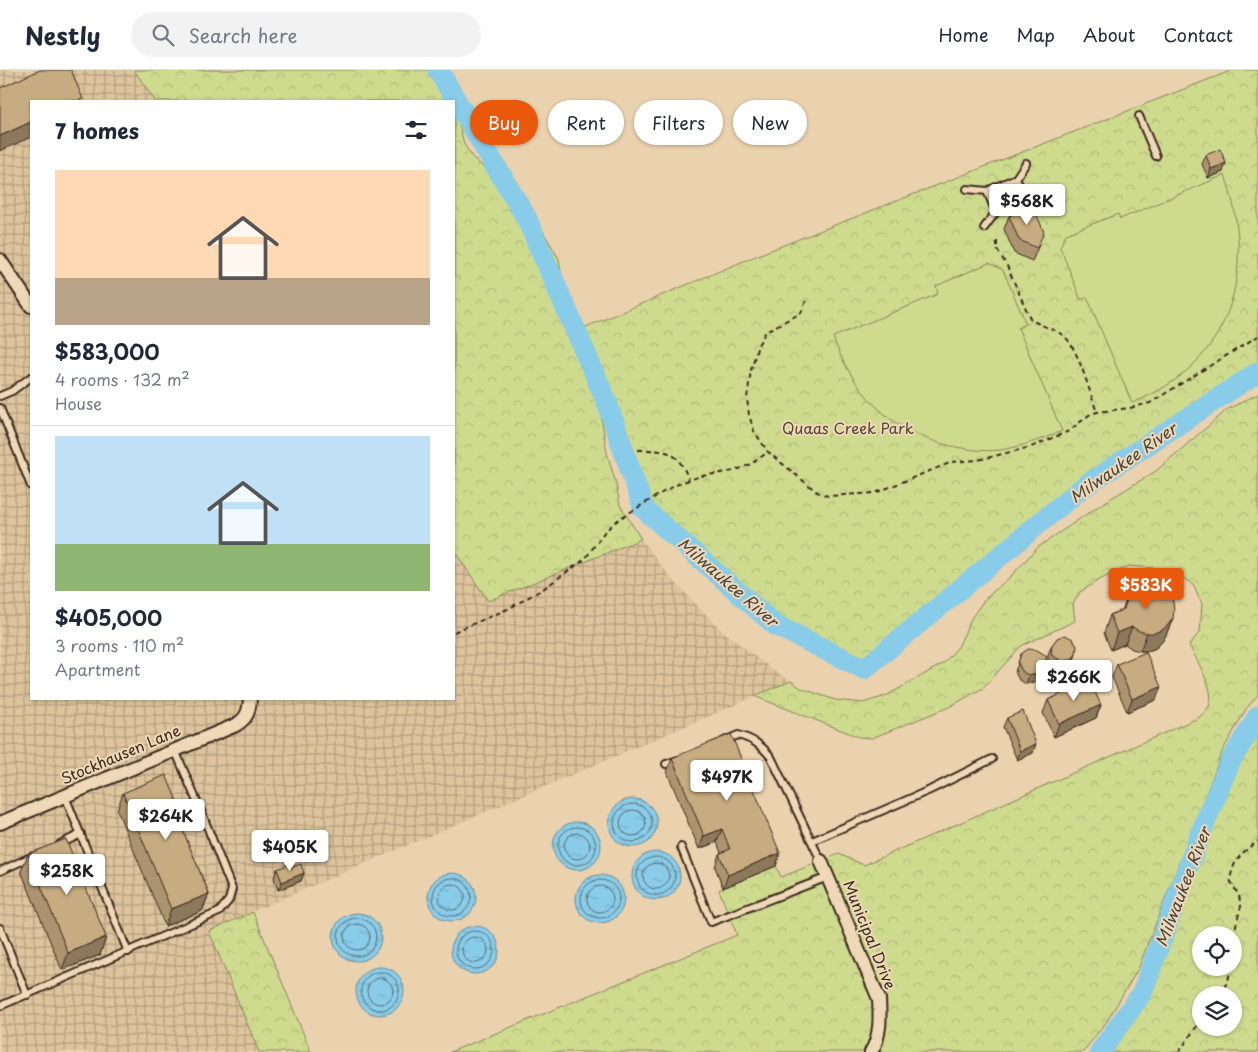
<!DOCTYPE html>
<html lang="en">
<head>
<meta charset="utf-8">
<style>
	:root { --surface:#fff; --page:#f2f2f3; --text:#1f2937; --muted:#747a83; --line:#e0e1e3; --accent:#ea580c }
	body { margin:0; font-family:"Playpen Sans",sans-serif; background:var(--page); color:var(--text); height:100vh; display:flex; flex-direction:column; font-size:19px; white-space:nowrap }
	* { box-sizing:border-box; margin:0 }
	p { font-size:16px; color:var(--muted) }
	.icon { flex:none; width:28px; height:28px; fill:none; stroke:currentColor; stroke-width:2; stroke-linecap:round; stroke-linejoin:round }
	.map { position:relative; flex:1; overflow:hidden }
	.side { position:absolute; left:30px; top:30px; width:425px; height:600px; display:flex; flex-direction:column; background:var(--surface); border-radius:0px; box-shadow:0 1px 4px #0004 }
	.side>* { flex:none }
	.banner { position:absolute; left:470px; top:30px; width:475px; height:45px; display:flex; gap:10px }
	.fabs { position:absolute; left:1192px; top:856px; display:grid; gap:10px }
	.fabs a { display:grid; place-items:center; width:50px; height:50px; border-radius:50%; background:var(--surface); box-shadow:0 1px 4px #0004; font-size:25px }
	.price { position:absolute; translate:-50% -42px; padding:0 11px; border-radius:5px; background:#fff; color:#222; font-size:16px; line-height:32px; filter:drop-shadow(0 1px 2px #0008) }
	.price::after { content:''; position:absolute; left:50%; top:30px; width:15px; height:11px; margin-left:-8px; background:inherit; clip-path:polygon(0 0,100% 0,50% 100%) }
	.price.selected { background:var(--accent); color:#fff }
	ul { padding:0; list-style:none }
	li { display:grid; align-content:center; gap:10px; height:265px; padding:0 25px }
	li+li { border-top:1px solid var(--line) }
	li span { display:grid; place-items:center; height:155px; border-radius:0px; color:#555 }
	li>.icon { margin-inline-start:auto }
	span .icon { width:90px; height:90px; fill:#fffc; stroke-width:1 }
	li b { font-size:21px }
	h2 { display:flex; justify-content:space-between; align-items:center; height:60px; padding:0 25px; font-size:21px }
	.chip { padding:0 18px; border-radius:22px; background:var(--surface); box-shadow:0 1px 4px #0004; font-size:18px; line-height:45px }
	.chip.selected { background:var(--accent); color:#fff }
	header { display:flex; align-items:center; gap:30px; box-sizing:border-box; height:70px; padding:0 25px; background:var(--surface); border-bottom:1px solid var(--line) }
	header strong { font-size:24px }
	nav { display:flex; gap:28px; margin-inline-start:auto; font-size:18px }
	.search { width:350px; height:45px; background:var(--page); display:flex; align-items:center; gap:12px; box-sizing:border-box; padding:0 18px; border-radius:28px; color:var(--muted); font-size:19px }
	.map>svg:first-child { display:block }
	.industrial { fill:url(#industrial-grid) }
	.forest { fill:url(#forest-crowns); stroke:#848256; fill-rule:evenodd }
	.garden { fill:#cedb8e; stroke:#848256 }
	.water { fill:url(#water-ripples); stroke:#698b98 }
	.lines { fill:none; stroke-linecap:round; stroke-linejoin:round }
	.shore { stroke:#5a6b6f; stroke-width:1 }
	.river { stroke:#88cce9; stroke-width:21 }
	.lane-casing { stroke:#3b2a1e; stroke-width:10 }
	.street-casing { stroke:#3b2a1e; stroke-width:16 }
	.path { stroke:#3b2a1e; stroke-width:2; stroke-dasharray:5 4; stroke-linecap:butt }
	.lane { stroke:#eed8b7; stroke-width:6 }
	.street { stroke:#eed8b7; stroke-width:12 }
	.wall { fill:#ac946f; stroke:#3b2a1e }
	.shaded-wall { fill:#8c785a; stroke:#3b2a1e }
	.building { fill:#c8ac81; stroke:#3b2a1e }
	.labels { text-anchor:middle; stroke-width:4; stroke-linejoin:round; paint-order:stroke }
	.park-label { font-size:15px; fill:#51452f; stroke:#eed8b7 }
	.street-label { font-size:15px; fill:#3b2a1e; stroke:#eed8b7 }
	.water-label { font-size:16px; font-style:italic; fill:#47423c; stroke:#eed8b7 }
</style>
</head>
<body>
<header>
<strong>Nestly</strong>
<div class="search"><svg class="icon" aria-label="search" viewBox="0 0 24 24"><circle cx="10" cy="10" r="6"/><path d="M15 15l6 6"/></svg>Search here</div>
<nav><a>Home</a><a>Map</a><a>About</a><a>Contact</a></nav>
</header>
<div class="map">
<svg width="1258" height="982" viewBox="0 0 1258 982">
	<defs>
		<pattern id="industrial-grid" width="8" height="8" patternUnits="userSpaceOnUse" patternTransform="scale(1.25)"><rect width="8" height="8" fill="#ddc49d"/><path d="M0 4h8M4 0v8" fill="none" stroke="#b49f7f"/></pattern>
		<pattern id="forest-crowns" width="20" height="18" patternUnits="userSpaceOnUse" patternTransform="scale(1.25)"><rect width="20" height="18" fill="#cedb8e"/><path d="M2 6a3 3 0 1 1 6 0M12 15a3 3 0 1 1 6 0" fill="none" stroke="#b2bc7a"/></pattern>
		<pattern id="water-ripples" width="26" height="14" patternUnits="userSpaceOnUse" patternTransform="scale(1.25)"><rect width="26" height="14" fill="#88cce9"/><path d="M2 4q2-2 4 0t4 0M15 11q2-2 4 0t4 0" fill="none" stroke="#76afc7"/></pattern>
	</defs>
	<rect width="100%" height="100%" fill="#ead2ae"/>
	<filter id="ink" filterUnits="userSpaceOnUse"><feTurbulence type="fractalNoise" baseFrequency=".02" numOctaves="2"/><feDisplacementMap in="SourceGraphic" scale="10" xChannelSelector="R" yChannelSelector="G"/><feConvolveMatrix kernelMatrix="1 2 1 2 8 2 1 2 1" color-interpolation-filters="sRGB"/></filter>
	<g filter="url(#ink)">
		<polygon class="industrial" points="0,0 134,0 155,31 31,31 31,629 454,629 454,480 488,531 641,469 671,508 720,559 774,601 791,611 209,860 259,982 0,982"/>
		<g class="forest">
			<polygon points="134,0 449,0 459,25 459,54 464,74 472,87 498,110 540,156 559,189 563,216 581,259 763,183 1233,0 1258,0 1258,302 1083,417 864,599 775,555 644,439 601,326 601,345 607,383 616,414 620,435 641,469 488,531 454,480 454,31 155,31"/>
			<path d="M 1258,324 L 1258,625 L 1246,639 L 1223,680 L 1138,899 L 1107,951 L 1083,982 L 450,982 L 737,865 L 719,820 L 723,818 L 776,796 L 781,807 L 839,784 L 864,795 L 1198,648 C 1204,643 1208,640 1210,633 C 1215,620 1195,587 1189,575 L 1200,562 L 1202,534 L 1193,515 L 1177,503 L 1153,498 L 1129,496 L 1099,510 L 1080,522 L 1073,534 L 1075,551 L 1021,576 L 983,618 L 949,637 L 872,668 L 859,667 L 754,626 L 791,611 L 801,618 L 835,630 L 863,633 L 886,626 L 944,593 L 958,577 L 972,547 L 985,529 L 1011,506 L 1037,478 L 1100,435 L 1156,401 L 1228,339 Z"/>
			<path d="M 1258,646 L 1258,982 L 1100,982 L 1142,923 L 1201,762 L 1230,692 ZM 1201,865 L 1234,865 L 1234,898 L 1201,898 ZM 1201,925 L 1234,925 L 1234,958 L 1201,958 Z"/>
			<polygon points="253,842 311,982 259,982 209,861"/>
		</g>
		<g class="garden">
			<path d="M 1225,105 C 1258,202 1231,295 1132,333 L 1087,227 L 1081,230 L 1060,177 L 1066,164 L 1118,144 L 1120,149 Z"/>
			<path d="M 989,193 L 1003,200 L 1026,254 L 1018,258 L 1062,361 C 1042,369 1021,377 1000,380 C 982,382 965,379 947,375 C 890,361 853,322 833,267 L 938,224 L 936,216 Z"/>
		</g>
		<g class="water">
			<circle cx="633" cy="753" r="24"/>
			<circle cx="577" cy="776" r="24"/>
			<circle cx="656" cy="806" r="24"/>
			<circle cx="452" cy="827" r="24"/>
			<circle cx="600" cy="829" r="24"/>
			<circle cx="357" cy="867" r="24"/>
			<circle cx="475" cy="880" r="24"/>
			<circle cx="380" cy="921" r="24"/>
		</g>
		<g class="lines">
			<g class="shore">
				<circle cx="633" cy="753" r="19"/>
				<circle cx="633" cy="753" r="13"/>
				<circle cx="577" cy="776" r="19"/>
				<circle cx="577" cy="776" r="13"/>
				<circle cx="656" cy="806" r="19"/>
				<circle cx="656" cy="806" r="13"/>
				<circle cx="452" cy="827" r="19"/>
				<circle cx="600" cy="829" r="19"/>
				<circle cx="452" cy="827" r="13"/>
				<circle cx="600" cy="829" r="13"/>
				<circle cx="357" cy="867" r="19"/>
				<circle cx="357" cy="867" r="13"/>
				<circle cx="475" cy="880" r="19"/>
				<circle cx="475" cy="880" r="13"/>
				<circle cx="380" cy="921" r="19"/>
				<circle cx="380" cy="921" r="13"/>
			</g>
			<g class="river">
				<polyline points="438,0 526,147 606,330 644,439 775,555 864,599 1083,417 1258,302"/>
				<polyline points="1100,982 1142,923 1201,762 1230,692 1258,646"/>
			</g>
			<defs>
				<g id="lane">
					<polyline points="1139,46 1156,86"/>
					<polyline points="1016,108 1025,130"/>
					<polyline points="967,119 987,121 1016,108 1026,93"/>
					<polyline points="987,121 996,142"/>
					<polyline points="984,158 996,142 1025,130 1042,133"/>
					<polyline points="0,326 12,321 31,307"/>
					<polyline points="0,338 31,416"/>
					<path d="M 724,671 L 738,665 C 753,669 761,675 771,687 L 821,791"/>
					<polyline points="666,694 678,690"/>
					<polyline points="65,726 128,882"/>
					<polyline points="812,771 930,720 992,689"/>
					<polyline points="60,774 81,764"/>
					<polyline points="681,777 711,852 828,807"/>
					<polyline points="0,801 33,786"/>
					<polyline points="0,858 27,925"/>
					<polyline points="0,936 219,842 229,830 232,819 201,741 175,680"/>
				</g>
				<g id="street">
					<polyline points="0,190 31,236"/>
					<path d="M 0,753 L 236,655 C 247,648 249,642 250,629"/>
					<path d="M 821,791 L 879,929 C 880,947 881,966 871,982"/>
				</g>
			</defs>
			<use href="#lane" class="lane-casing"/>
			<use href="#street" class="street-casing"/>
			<g class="path">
				<path d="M 997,171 L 997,179 L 1007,196 L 1030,248 C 1040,257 1054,258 1064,266 C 1078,277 1090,324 1097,342"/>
				<polyline points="806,231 801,243 766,261 758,275 751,300 747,328 749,345 754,361 768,382 817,422 828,426 875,423 952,392 978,390 1031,377 1069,361 1089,345 1097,342 1130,338 1150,333 1258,266"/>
				<path d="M 638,380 C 668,380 677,380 689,410"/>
				<polyline points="454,562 510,538 543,519 585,489 605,461 619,449 665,421 680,413 701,406 734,401 751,394 768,382"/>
				<path d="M 1234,884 L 1236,855 L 1241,836 L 1239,826 L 1230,810 C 1234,788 1241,784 1258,771"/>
				<polyline points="1219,925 1228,911 1231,898"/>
				<polyline points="1179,982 1201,950"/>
			</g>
			<use href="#lane" class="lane"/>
			<use href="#street" class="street"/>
		</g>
		<g class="wall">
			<polygon points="1206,85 1223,102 1208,108 1202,94"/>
			<polygon points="1014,140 1039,175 1032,191 1014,183 1004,159 1009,146 1012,144"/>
			<polygon points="1128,526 1173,548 1166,565 1162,572 1156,578 1148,581 1140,581 1132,579 1125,574 1111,580 1104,563 1110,545 1122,540"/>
			<polygon points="1052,575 1073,593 1067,599 1059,600 1048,594 1048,584"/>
			<polygon points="1021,584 1043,598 1040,606 1034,612 1026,614 1019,610 1015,602"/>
			<polygon points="1117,594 1156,630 1127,642 1112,607"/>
			<polygon points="1048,630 1101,635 1096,648 1054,667 1043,643"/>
			<polygon points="1007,648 1033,683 1017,690 1003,657"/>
			<polygon points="672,688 780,783 776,796 723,818 715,797 719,784 721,783 717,772 699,779 667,702"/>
			<polygon points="123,723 182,743 179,752 209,824 202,841 165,856 117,740"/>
			<polygon points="28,784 106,867 100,885 62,900 21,801"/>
			<polygon points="290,798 304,803 301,811 278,820 274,808 277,799"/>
		</g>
		<g class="shaded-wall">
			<polygon points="31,52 31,67 0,81 0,66"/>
			<polygon points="1226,93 1223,102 1208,108 1211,99"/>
			<polygon points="1173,548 1166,565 1162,572 1156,578 1148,581 1140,581 1147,563"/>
			<polygon points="1132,557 1125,574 1111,580 1117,563"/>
			<polygon points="1076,584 1073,593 1067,599 1059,600 1062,591"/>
			<polygon points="1043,598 1040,606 1034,612 1026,614 1029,605"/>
			<polygon points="1161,617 1156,630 1127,642 1132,629"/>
			<polygon points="1101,635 1096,648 1054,667 1059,654"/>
			<polygon points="1036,674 1033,683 1017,690 1020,681"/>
			<polygon points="182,743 176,761 177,746"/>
			<polygon points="722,759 717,772 699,779 704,766"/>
			<polygon points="780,783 776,796 723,818 728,805"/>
			<polygon points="304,803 301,811 278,820 282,812"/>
			<polygon points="209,824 202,841 165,856 171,839"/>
			<polygon points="106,867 100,885 62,900 68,883"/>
		</g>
		<g class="building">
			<polygon points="40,0 71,0 83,29 77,31 31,31 31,52 0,66 0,18"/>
			<polygon points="1220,79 1226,93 1211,99 1206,85"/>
			<polygon points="1027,135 1028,138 1033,136 1044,162 1037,178 1019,170 1009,146 1015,143 1014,140"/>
			<polygon points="1148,513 1157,514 1164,518 1170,524 1173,532 1174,540 1173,548 1168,555 1162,560 1154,563 1147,563 1139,561 1132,557 1117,563 1110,545 1124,539 1128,526 1133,519 1140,515"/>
			<polygon points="1065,565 1073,569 1077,576 1076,584 1071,590 1062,591 1051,585 1052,575 1057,568"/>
			<polygon points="1028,579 1037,580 1047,586 1043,598 1038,604 1029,605 1026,604 1022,601 1018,593 1021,584"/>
			<polygon points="1146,582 1161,617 1132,629 1117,594"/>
			<polygon points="1090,611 1101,635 1059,654 1048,630"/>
			<polygon points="1023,641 1036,674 1020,681 1007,648"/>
			<polygon points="731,664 780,783 728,805 719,784 730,779 722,759 704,766 672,688"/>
			<polygon points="166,705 182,743 177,746 209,824 171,839 123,723"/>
			<polygon points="66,769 106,867 68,883 28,784"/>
			<polygon points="301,794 304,803 282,812 277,799 288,795 290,798"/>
		</g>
	</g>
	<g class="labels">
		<g class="park-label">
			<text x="848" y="364">Quaas Creek Park</text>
		</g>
		<g class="street-label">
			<text transform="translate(121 685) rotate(-23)" y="5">Stockhausen Lane</text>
			<text transform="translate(869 865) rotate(68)" y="5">Municipal Drive</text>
		</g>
		<g class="water-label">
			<text transform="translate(1123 393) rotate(-35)" y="6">Milwaukee River</text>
			<text transform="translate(728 512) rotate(41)" y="6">Milwaukee River</text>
			<text transform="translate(1183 817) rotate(-69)" y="6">Milwaukee River</text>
		</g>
	</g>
</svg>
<div class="fabs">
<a><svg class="icon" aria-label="locate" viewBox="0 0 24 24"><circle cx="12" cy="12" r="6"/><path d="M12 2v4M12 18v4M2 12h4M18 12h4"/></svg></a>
<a><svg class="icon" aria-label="layers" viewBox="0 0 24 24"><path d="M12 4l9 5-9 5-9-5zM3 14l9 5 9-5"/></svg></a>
</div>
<b class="price" style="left:1027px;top:156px">$568K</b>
<b class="price selected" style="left:1146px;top:540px">$583K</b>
<b class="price" style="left:1074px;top:632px">$266K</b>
<b class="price" style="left:727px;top:732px">$497K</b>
<b class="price" style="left:166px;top:771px">$264K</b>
<b class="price" style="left:290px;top:802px">$405K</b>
<b class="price" style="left:67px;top:826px">$258K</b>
<div class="banner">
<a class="chip selected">Buy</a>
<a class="chip">Rent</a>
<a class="chip">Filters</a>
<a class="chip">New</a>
</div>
<section class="side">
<h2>7 homes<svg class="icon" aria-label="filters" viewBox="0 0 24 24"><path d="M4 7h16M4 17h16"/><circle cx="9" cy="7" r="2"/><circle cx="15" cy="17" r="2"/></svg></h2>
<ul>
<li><span style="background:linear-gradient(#ffd9b3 70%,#b9a48a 0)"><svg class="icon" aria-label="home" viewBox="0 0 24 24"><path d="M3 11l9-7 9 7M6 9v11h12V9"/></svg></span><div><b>$583,000</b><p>4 rooms · 132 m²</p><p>House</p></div></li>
<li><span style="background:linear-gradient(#bfe0f5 70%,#8fb573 0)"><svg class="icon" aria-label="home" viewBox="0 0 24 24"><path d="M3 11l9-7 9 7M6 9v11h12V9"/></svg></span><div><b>$405,000</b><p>3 rooms · 110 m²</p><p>Apartment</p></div></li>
</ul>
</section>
</div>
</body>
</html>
